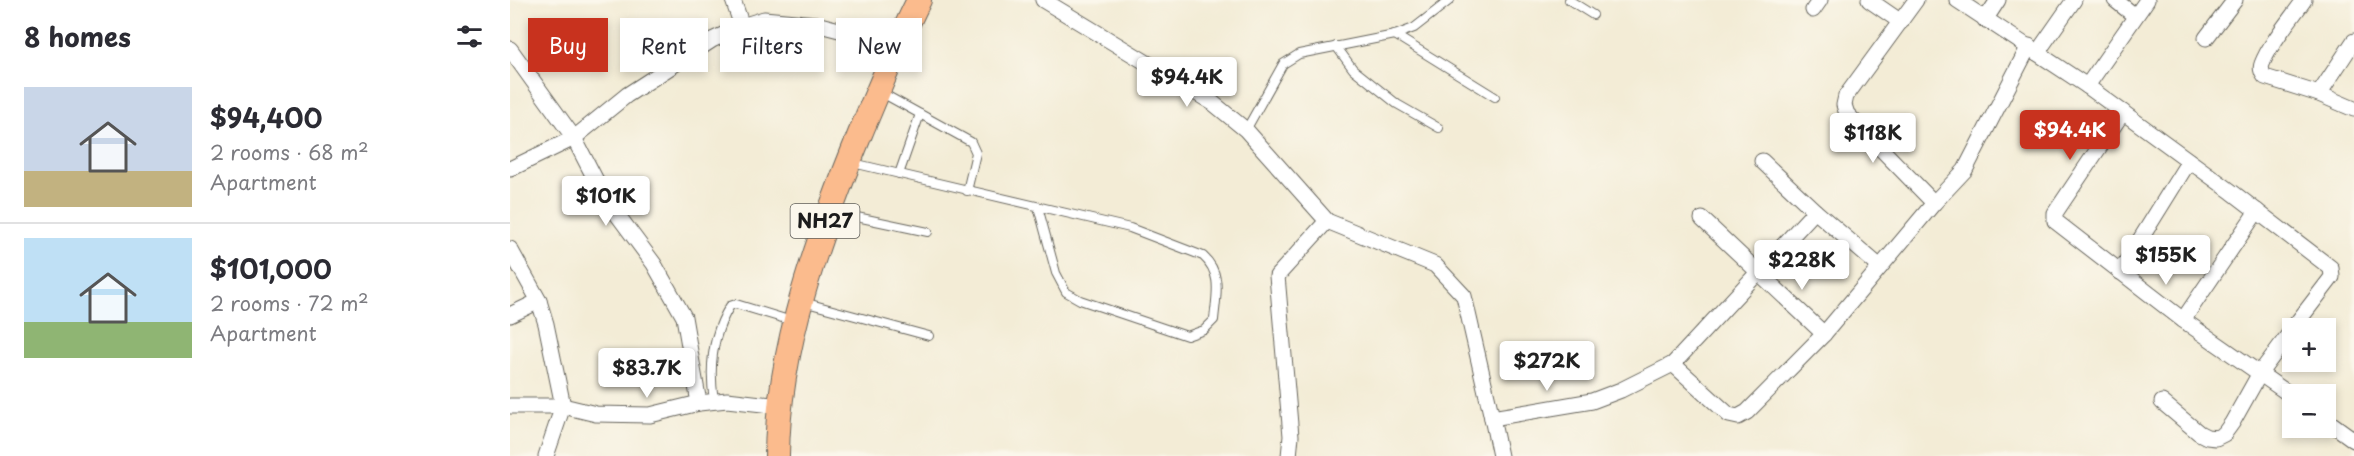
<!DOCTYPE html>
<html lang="en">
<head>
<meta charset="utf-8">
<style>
	:root { --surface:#fff; --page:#f2f2f3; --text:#2b2b33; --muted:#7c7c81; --line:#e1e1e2; --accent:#c8321e }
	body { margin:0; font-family:"Playpen Sans",sans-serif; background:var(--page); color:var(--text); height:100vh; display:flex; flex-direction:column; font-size:22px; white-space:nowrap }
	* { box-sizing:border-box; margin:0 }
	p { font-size:20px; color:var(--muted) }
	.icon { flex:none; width:33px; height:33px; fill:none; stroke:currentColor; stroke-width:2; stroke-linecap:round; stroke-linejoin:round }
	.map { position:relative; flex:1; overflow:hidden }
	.sheet { display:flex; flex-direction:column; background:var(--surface); width:510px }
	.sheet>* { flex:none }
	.hud { position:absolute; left:18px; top:18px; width:570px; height:54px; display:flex; gap:12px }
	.controls { position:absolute; left:1772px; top:318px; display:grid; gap:12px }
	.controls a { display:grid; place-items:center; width:54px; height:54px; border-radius:0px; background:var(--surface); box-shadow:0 3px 9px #0003; font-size:30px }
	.price { position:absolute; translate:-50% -51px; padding:0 14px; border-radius:6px; background:#fff; color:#222; font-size:20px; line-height:39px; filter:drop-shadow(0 2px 3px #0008) }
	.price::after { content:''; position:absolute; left:50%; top:36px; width:18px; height:14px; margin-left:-9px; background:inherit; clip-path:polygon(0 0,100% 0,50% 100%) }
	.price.active { background:var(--accent); color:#fff }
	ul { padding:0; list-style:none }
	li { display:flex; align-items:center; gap:18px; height:150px; padding:0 24px }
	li+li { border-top:2px solid var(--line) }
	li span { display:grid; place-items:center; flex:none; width:168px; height:120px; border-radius:0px; color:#555 }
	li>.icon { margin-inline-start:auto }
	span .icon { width:72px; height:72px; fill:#fffc; stroke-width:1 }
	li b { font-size:26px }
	h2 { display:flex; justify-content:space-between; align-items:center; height:72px; padding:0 24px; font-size:26px }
	.tag { padding:0 21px; border-radius:0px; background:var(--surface); box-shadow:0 3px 9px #0003; font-size:21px; line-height:54px }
	.tag.active { background:var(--accent); color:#fff }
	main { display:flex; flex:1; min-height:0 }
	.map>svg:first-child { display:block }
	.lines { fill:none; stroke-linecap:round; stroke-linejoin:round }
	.service-casing { stroke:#67655d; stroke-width:10 }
	.minor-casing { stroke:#67655d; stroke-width:17 }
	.trunk-casing { stroke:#67655d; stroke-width:26 }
	.service { stroke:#fff; stroke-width:8 }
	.minor { stroke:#fff; stroke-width:15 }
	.trunk { stroke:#fbbb8d; stroke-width:24 }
	.labels { text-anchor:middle; stroke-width:6; stroke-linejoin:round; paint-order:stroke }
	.shield { fill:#fbf7ec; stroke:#5f5e5a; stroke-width:1.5 }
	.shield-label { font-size:20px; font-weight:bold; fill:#1c1c1c }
</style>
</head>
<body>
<main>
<section class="sheet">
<h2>8 homes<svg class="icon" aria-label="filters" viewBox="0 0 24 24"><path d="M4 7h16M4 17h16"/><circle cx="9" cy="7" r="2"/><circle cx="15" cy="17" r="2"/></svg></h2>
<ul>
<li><span style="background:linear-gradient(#c9d6e8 70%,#c2b280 0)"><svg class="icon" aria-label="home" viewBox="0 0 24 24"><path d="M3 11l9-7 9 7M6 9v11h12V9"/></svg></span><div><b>$94,400</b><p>2 rooms · 68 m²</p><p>Apartment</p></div></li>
<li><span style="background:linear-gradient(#bfe0f5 70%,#8fb573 0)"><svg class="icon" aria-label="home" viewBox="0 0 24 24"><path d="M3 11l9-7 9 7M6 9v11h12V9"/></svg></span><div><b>$101,000</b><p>2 rooms · 72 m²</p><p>Apartment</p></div></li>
</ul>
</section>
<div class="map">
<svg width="1844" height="456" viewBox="0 0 1844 456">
	<rect width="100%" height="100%" fill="#fbf7ec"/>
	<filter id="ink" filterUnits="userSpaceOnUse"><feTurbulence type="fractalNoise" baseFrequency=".0167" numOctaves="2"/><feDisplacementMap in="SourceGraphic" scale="12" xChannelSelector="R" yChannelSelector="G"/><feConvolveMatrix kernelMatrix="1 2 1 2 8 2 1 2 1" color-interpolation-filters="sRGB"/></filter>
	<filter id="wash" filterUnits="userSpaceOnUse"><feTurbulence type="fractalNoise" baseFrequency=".008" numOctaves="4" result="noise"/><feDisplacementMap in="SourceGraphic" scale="24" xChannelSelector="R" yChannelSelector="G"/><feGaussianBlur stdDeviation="1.35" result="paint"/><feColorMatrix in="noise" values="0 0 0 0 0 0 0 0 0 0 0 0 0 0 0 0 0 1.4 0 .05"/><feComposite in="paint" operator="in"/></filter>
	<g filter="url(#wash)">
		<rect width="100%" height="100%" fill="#f3ecd6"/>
	</g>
	<g filter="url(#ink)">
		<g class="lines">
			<defs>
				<g id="service">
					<polyline points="1059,0 1083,15"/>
					<polyline points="885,35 985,97"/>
					<polyline points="826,46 843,69 887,104 929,128"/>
					<polyline points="372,93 461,142 466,153 457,191"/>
					<polyline points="736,130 773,64 789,54 885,35 904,28 940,0"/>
					<path d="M 343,163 L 620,228 L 693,256 C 713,274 706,296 704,320 L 694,330 L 677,336 L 570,300 L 556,292 L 546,273 L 528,207"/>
					<polyline points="389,174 410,114"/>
					<polyline points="323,212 418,232"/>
					<polyline points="293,302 419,336"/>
					<path d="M 204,401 C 199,369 202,335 220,306 L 226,304 L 282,321"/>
				</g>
				<g id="minor">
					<polyline points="223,0 232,26"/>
					<polyline points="533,0 703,103 736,130 817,221 925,265 954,296 982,418 1082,401 1111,390 1163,364 1305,211"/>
					<polyline points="1359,0 1391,22"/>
					<polyline points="1406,0 1336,96 1334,105 1337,114 1424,203"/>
					<polyline points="1447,0 1577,86 1722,192 1821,268 1822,277 1783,328"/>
					<polyline points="1605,0 1625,16"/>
					<path d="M 1794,0 C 1781,19 1760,43 1752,64 C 1750,69 1752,73 1755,77 L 1809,94 L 1844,109"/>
					<polyline points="1303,10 1310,0"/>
					<polyline points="1475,20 1488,0"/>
					<polyline points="1696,38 1725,0"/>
					<polyline points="0,49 64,138 95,198 144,264 174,317 189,403"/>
					<polyline points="1527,53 1564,0"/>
					<polyline points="1577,86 1637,0"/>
					<polyline points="1809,94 1844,41"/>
					<polyline points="1613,112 1545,213 1545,221 1673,320 1782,396"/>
					<polyline points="1252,161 1305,211 1370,267"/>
					<polyline points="0,169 64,138 117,95 202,40 232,26 254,19 306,24 387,45"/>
					<polyline points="1192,219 1314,334"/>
					<polyline points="0,249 29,301 36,324 53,406 36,456"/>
					<polyline points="1610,272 1679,161"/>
					<polyline points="0,315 29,301"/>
					<polyline points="1673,320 1747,211"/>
					<polyline points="1163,364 1219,415 1228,417 1237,412 1314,334 1424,203 1455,170 1519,46"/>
					<polyline points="1652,402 1689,433 1697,437 1706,438 1714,434 1722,423 1750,373 1782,330"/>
					<polyline points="0,406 53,406 86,414 140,415 189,403 217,400 270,406"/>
					<polyline points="982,418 990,456"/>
					<polyline points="1815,419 1844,440"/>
					<polyline points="779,456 781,436 767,276 817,221"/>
				</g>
				<path id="trunk" d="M 267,456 C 268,346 309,235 350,134 C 369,89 387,44 409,0"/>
			</defs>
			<use href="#service" class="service-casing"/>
			<use href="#minor" class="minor-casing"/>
			<use href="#trunk" class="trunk-casing"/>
			<use href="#service" class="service"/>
			<use href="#minor" class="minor"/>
			<use href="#trunk" class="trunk"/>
		</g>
	</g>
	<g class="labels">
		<rect class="shield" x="280.5" y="204" width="69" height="34" rx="4.5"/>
		<g class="shield-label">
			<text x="315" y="228">NH27</text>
		</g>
	</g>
</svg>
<div class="controls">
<a>+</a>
<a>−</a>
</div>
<b class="price" style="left:677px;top:108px">$94.4K</b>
<b class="price active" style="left:1560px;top:161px">$94.4K</b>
<b class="price" style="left:1363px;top:164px">$118K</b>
<b class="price" style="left:96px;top:227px">$101K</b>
<b class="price" style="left:1656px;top:286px">$155K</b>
<b class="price" style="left:1292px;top:291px">$228K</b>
<b class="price" style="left:1037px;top:392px">$272K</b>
<b class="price" style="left:137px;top:399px">$83.7K</b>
<div class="hud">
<a class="tag active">Buy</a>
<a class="tag">Rent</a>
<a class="tag">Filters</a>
<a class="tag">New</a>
</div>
</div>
</main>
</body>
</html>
